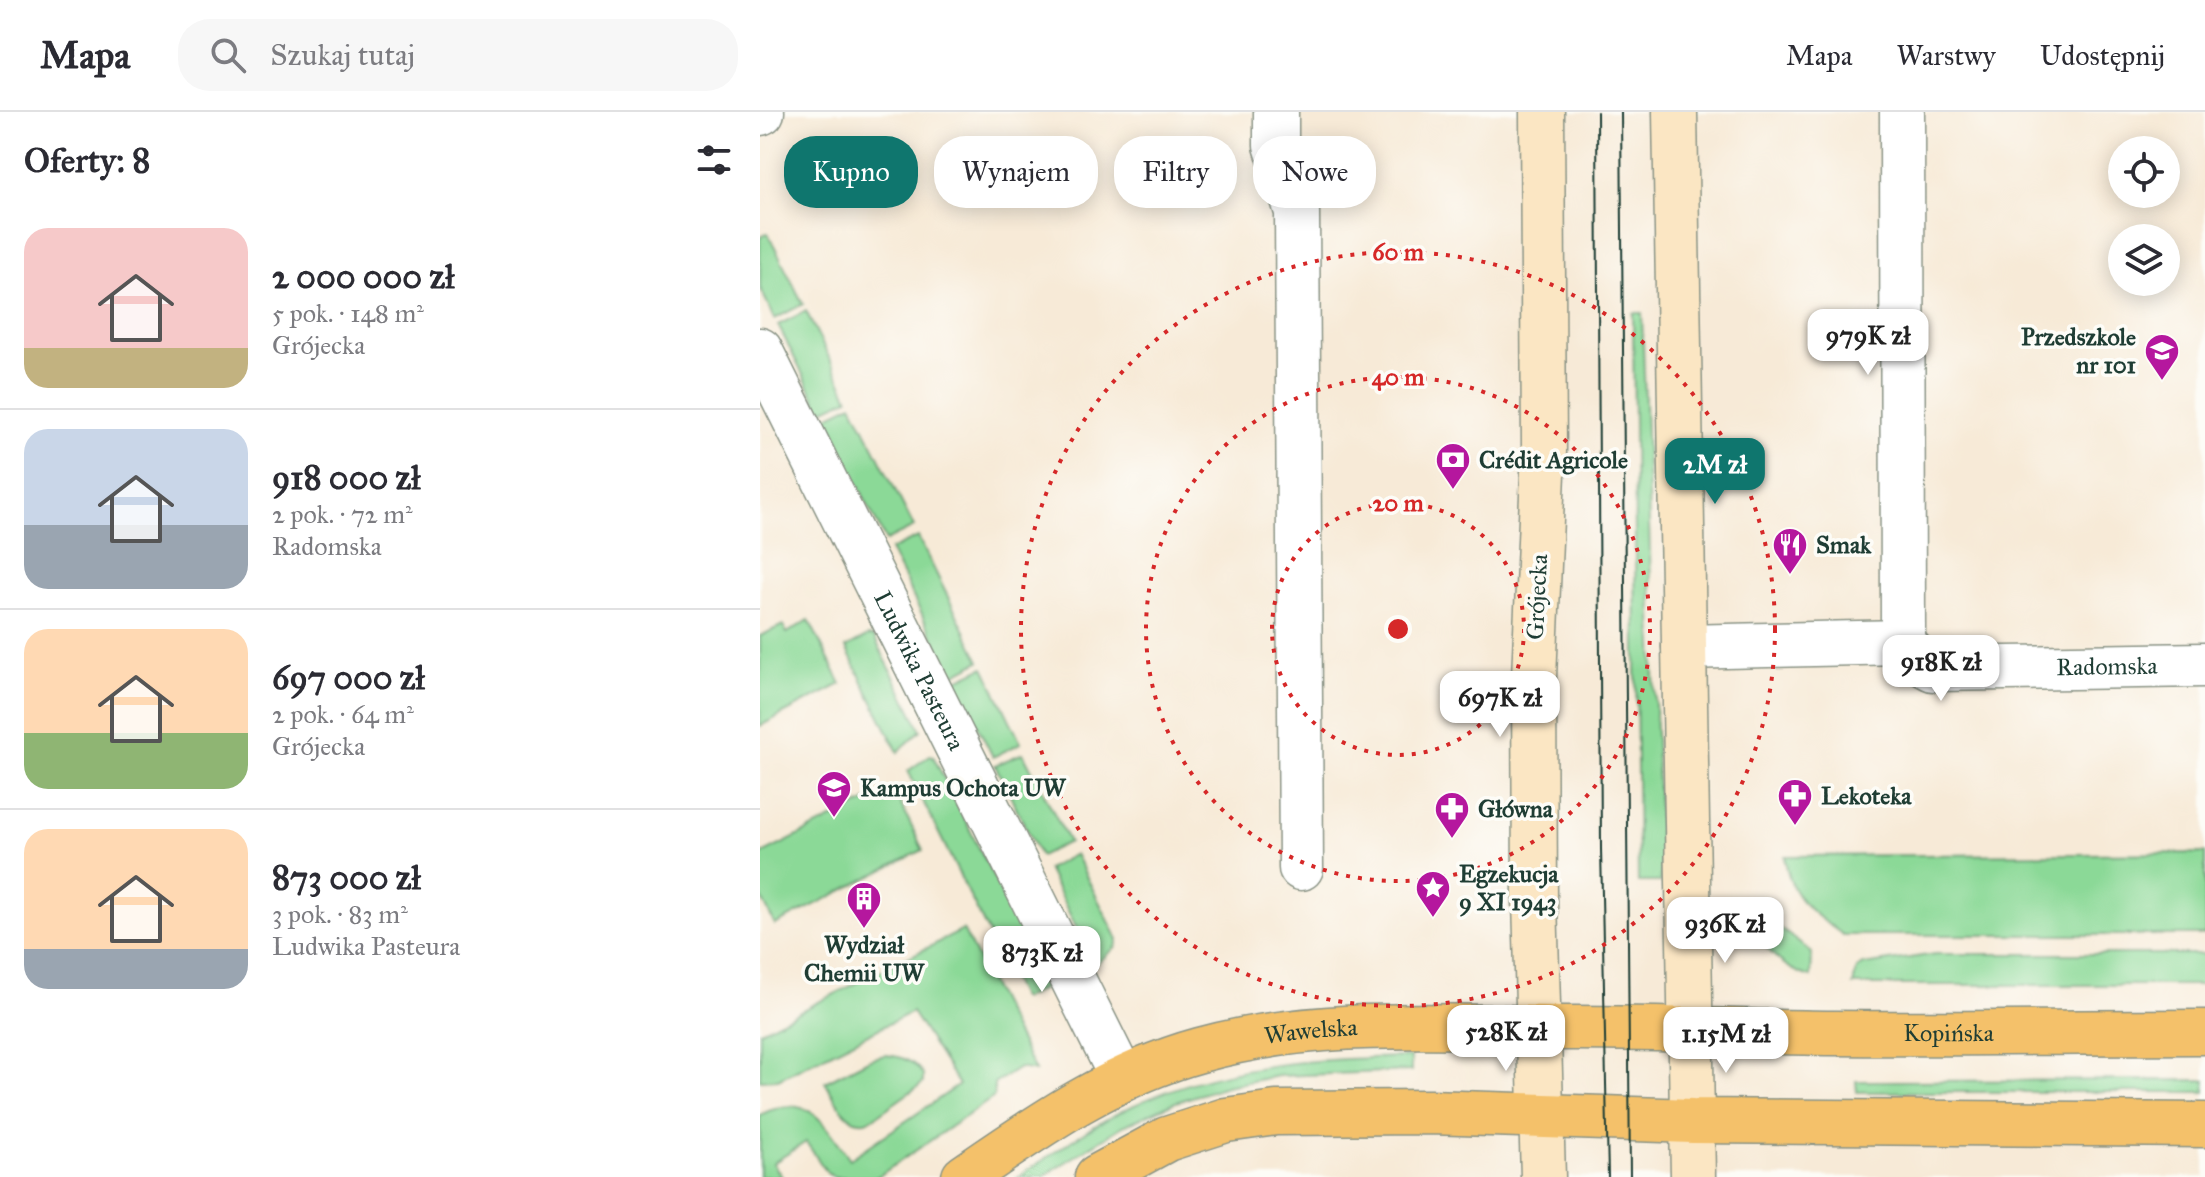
<!DOCTYPE html>
<html lang="pl">
<head>
<meta charset="utf-8">
<style>
	:root { --surface:#fff; --page:#f7f7f7; --text:#2b2b33; --muted:#7c7c81; --line:#e1e1e2; --accent:#0f766e }
	body { margin:0; font-family:"IM FELL Great Primer",serif; background:var(--page); color:var(--text); height:100vh; display:flex; flex-direction:column; font-size:30px; white-space:nowrap }
	* { box-sizing:border-box; margin:0 }
	p { font-size:26px; color:var(--muted) }
	.icon { flex:none; width:44px; height:44px; fill:none; stroke:currentColor; stroke-width:2; stroke-linecap:round; stroke-linejoin:round }
	.map { position:relative; flex:1; overflow:hidden }
	.details { display:flex; flex-direction:column; background:var(--surface); width:760px }
	.details>* { flex:none }
	.guide { position:absolute; left:24px; top:24px; width:760px; height:72px; display:flex; gap:16px }
	.controls { position:absolute; left:1348px; top:24px; display:grid; gap:16px }
	.controls a { display:grid; place-items:center; width:72px; height:72px; border-radius:50%; background:var(--surface); box-shadow:0 4px 20px #0003; font-size:40px }
	.price { position:absolute; translate:-50% -68px; padding:0 18px; border-radius:16px; background:#fff; color:#222; font-size:26px; line-height:52px; filter:drop-shadow(0 2px 4px #0008) }
	.price::after { content:''; position:absolute; left:50%; top:48px; width:24px; height:18px; margin-left:-12px; background:inherit; clip-path:polygon(0 0,100% 0,50% 100%) }
	.price.selected { background:var(--accent); color:#fff }
	ul { padding:0; list-style:none }
	li { display:flex; align-items:center; gap:24px; height:200px; padding:0 24px }
	li+li { border-top:2px solid var(--line) }
	li span { display:grid; place-items:center; flex:none; width:224px; height:160px; border-radius:24px; color:#555 }
	li>.icon { margin-inline-start:auto }
	span .icon { width:96px; height:96px; fill:#fffc; stroke-width:1 }
	li b { font-size:34px }
	h2 { display:flex; justify-content:space-between; align-items:center; height:96px; padding:0 24px; font-size:34px }
	.tag { padding:0 28px; border-radius:32px; background:var(--surface); box-shadow:0 4px 20px #0003; font-size:28px; line-height:72px }
	.tag.selected { background:var(--accent); color:#fff }
	header { display:flex; align-items:center; gap:48px; box-sizing:border-box; height:112px; padding:0 40px; background:var(--surface); border-bottom:2px solid var(--line) }
	header strong { font-size:38px }
	nav { display:flex; gap:44px; margin-inline-start:auto; font-size:28px }
	.search { width:560px; height:72px; background:var(--page); display:flex; align-items:center; gap:20px; box-sizing:border-box; padding:0 28px; border-radius:32px; color:var(--muted); font-size:30px }
	main { display:flex; flex:1; min-height:0 }
	.map>svg:first-child { display:block }
	.green { fill:#8bd997; stroke:#558b66; stroke-width:2 }
	.lines { fill:none; stroke-linecap:round; stroke-linejoin:round }
	.minor-casing { stroke:#8b9486; stroke-width:47 }
	.secondary-casing { stroke:#8b9486; stroke-width:47 }
	.primary-casing { stroke:#8b9486; stroke-width:47 }
	.minor { stroke:#fff; stroke-width:44 }
	.secondary { stroke:#fbe6c3; stroke-width:44 }
	.primary { stroke:#f4c16a; stroke-width:44 }
	.tram { stroke:#1f3d34; stroke-width:2 }
	.ring { fill:none; stroke:#d62828; stroke-width:4; stroke-dasharray:4 8 }
	.labels { text-anchor:middle; stroke-width:7; stroke-linejoin:round; paint-order:stroke }
	.poi-label { font-size:24px; font-weight:bold; fill:#1f3d34; stroke:#fdfcf7; text-anchor:start }
	.street-label { font-size:24px; fill:#1f3d34; stroke:#fdfcf7 }
	.centre { fill:#d62828; stroke:#fdfcf7; stroke-width:4 }
	.ring-label { font-size:24px; text-anchor:middle; font-weight:bold; fill:#d62828; stroke:#fdfcf7; stroke-width:7; stroke-linejoin:round; paint-order:stroke }
</style>
</head>
<body>
<header>
<strong>Mapa</strong>
<div class="search"><svg class="icon" aria-label="search" viewBox="0 0 24 24"><circle cx="10" cy="10" r="6"/><path d="M15 15l6 6"/></svg>Szukaj tutaj</div>
<nav><a>Mapa</a><a>Warstwy</a><a>Udostępnij</a></nav>
</header>
<main>
<section class="details">
<h2>Oferty: 8<svg class="icon" aria-label="filters" viewBox="0 0 24 24"><path d="M4 7h16M4 17h16"/><circle cx="9" cy="7" r="2"/><circle cx="15" cy="17" r="2"/></svg></h2>
<ul>
<li><span style="background:linear-gradient(#f6c9c9 75%,#c2b280 0)"><svg class="icon" aria-label="home" viewBox="0 0 24 24"><path d="M3 11l9-7 9 7M6 9v11h12V9"/></svg></span><div><b>2 000 000 zł</b><p>5 pok. · 148 m²</p><p>Grójecka</p></div></li>
<li><span style="background:linear-gradient(#c9d6e8 60%,#9aa5b1 0)"><svg class="icon" aria-label="home" viewBox="0 0 24 24"><path d="M3 11l9-7 9 7M6 9v11h12V9"/></svg></span><div><b>918 000 zł</b><p>2 pok. · 72 m²</p><p>Radomska</p></div></li>
<li><span style="background:linear-gradient(#ffd9b3 65%,#8fb573 0)"><svg class="icon" aria-label="home" viewBox="0 0 24 24"><path d="M3 11l9-7 9 7M6 9v11h12V9"/></svg></span><div><b>697 000 zł</b><p>2 pok. · 64 m²</p><p>Grójecka</p></div></li>
<li><span style="background:linear-gradient(#ffd9b3 75%,#9aa5b1 0)"><svg class="icon" aria-label="home" viewBox="0 0 24 24"><path d="M3 11l9-7 9 7M6 9v11h12V9"/></svg></span><div><b>873 000 zł</b><p>3 pok. · 83 m²</p><p>Ludwika Pasteura</p></div></li>
</ul>
</section>
<div class="map">
<svg width="1445" height="1065" viewBox="0 0 1445 1065">
	<rect width="100%" height="100%" fill="#fdfcf7"/>
	<filter id="ink" filterUnits="userSpaceOnUse"><feTurbulence type="fractalNoise" baseFrequency=".0125" numOctaves="2"/><feDisplacementMap in="SourceGraphic" scale="16" xChannelSelector="R" yChannelSelector="G"/><feConvolveMatrix kernelMatrix="1 2 1 2 8 2 1 2 1" color-interpolation-filters="sRGB"/></filter>
	<filter id="wash" filterUnits="userSpaceOnUse"><feTurbulence type="fractalNoise" baseFrequency=".006" numOctaves="4" result="noise"/><feDisplacementMap in="SourceGraphic" scale="32" xChannelSelector="R" yChannelSelector="G"/><feGaussianBlur stdDeviation="1.8" result="paint"/><feColorMatrix in="noise" values="0 0 0 0 0 0 0 0 0 0 0 0 0 0 0 0 0 1.4 0 .05"/><feComposite in="paint" operator="in"/></filter>
	<g filter="url(#wash)">
		<rect width="100%" height="100%" fill="#f7ead7"/>
		<g class="green">
			<polygon points="8,121 43,192 15,207 0,176 0,125"/>
			<polygon points="46,199 89,286 61,299 18,213"/>
			<polygon points="873,201 882,201 901,770 878,770"/>
			<polygon points="92,292 154,415 126,429 64,306"/>
			<polygon points="158,425 220,549 192,564 130,438"/>
			<polygon points="49,508 81,572 0,614 0,524 23,513 27,521"/>
			<polygon points="108,524 114,525 161,618 138,640 86,536"/>
			<polygon points="224,555 261,631 233,645 195,569"/>
			<polygon points="263,641 309,730 280,744 235,653"/>
			<polygon points="170,643 173,644 288,874 263,887 260,885 148,659"/>
			<polygon points="133,676 163,738 15,813 0,783 0,743"/>
			<path d="M 1445,741 L 1445,823 L 1083,823 C 1051,799 1029,787 1025,744 Z"/>
			<polygon points="315,742 358,827 356,835 335,853 287,757"/>
			<path d="M 1008,807 L 1052,841 L 1051,865 C 1026,859 998,834 992,808 Z"/>
			<path d="M 203,818 L 275,959 L 259,956 L 234,972 L 234,985 L 117,1065 L 75,1065 L 68,1062 L 46,1030 L 13,1051 L 22,1065 L 0,1065 L 0,1003 C 49,977 65,1013 90,1047 L 199,973 L 152,900 L 18,967 L 0,968 L 0,919 Z"/>
			<polygon points="1175,842 1445,842 1445,873 1093,873 1097,857 1104,853"/>
			<path d="M 125,943 C 141,944 155,949 163,963 L 163,971 L 112,1007 C 87,1018 76,987 65,970 L 110,947 Z"/>
			<path d="M 651,945 L 651,959 L 518,964 L 466,974 L 413,991 L 363,1014 L 282,1065 L 258,1065 C 294,1041 329,1015 368,996 C 460,951 551,947 651,945 Z"/>
			<polygon points="1445,968 1445,980 1097,980 1096,969"/>
		</g>
	</g>
	<g filter="url(#ink)">
		<g class="lines">
			<defs>
				<g id="minor">
					<polyline points="516,0 516,33 537,100 541,756"/>
					<polyline points="1142,0 1143,530"/>
					<polyline points="0,1 2,0"/>
					<path id="s1" d="M 0,238 L 362,966"/>
					<path id="s2" d="M 924,535 L 1143,530 L 1160,550 L 1173,557 L 1445,553"/>
				</g>
				<g id="secondary">
					<polyline points="782,0 784,339 774,565 775,789 783,1065"/>
					<polyline points="915,0 933,1065"/>
				</g>
				<g id="primary">
					<path id="s3" d="M 204,1065 C 278,1014 352,962 440,938 C 561,904 692,916 816,916 C 902,916 987,920 1073,921 C 1197,922 1321,920 1445,920"/>
					<polyline points="337,1065 407,1027 466,1008 516,1001 670,1000 933,1009 1445,1013"/>
				</g>
			</defs>
			<use href="#minor" class="minor-casing"/>
			<use href="#secondary" class="secondary-casing"/>
			<use href="#primary" class="primary-casing"/>
			<use href="#minor" class="minor"/>
			<use href="#secondary" class="secondary"/>
			<use href="#primary" class="primary"/>
			<g class="tram">
				<polyline points="837,0 841,737 848,1065"/>
				<polyline points="861,0 870,1065"/>
			</g>
		</g>
	</g>
	<g class="ring">
		<circle cx="638" cy="517" r="126"/>
		<circle cx="638" cy="517" r="252"/>
		<circle cx="638" cy="517" r="377"/>
	</g>
	<defs>
		<symbol id="school-pin" viewBox="-11 -11 22 30"><path d="M0 17L-7.5 6A9.5 9.5 0 1 1 7.5 6Z" fill="#b5179e" stroke="#fdfcf7"/><path d="M0-5L7-2L0 1L-7-2ZM-4 1L0 2.5L4 1V4Q0 6-4 4Z" fill="#fff"/></symbol>
		<symbol id="bank-pin" viewBox="-11 -11 22 30"><path d="M0 17L-7.5 6A9.5 9.5 0 1 1 7.5 6Z" fill="#b5179e" stroke="#fdfcf7"/><path d="M-6-4H6V4H-6ZM0-2.3a2.3 2.3 0 1 0 0 4.6a2.3 2.3 0 1 0 0-4.6Z" fill="#fff"/></symbol>
		<symbol id="restaurant-pin" viewBox="-11 -11 22 30"><path d="M0 17L-7.5 6A9.5 9.5 0 1 1 7.5 6Z" fill="#b5179e" stroke="#fdfcf7"/><path d="M-5-6h1v4h1v-4h1v4h1v-4h1v5L-1.5 .5V6h-2V.5L-5-1ZM5-6V6H3V1.5H1.5Q1.5-4 5-6Z" fill="#fff"/></symbol>
		<symbol id="university-pin" viewBox="-11 -11 22 30"><path d="M0 17L-7.5 6A9.5 9.5 0 1 1 7.5 6Z" fill="#b5179e" stroke="#fdfcf7"/><path d="M0-5L7-2L0 1L-7-2ZM-4 1L0 2.5L4 1V4Q0 6-4 4Z" fill="#fff"/></symbol>
		<symbol id="pharmacy-pin" viewBox="-11 -11 22 30"><path d="M0 17L-7.5 6A9.5 9.5 0 1 1 7.5 6Z" fill="#b5179e" stroke="#fdfcf7"/><path d="M-2-6h4v4h4v4h-4v4h-4v-4h-4v-4h4Z" fill="#fff"/></symbol>
		<symbol id="sight-pin" viewBox="-11 -11 22 30"><path d="M0 17L-7.5 6A9.5 9.5 0 1 1 7.5 6Z" fill="#b5179e" stroke="#fdfcf7"/><path d="M0-6L1.8-2.2L6-1.7L2.9 1.2L3.7 5.4L0 3.3L-3.7 5.4L-2.9 1.2L-6-1.7L-1.8-2.2Z" fill="#fff"/></symbol>
		<symbol id="building-pin" viewBox="-11 -11 22 30"><path d="M0 17L-7.5 6A9.5 9.5 0 1 1 7.5 6Z" fill="#b5179e" stroke="#fdfcf7"/><path d="M-4-6H4V6H1V3H-1V6H-4ZM-2.5-4.3h1.7v1.8h-1.7ZM.8-4.3h1.7v1.8H.8ZM-2.5-1h1.7V.8h-1.7ZM.8-1h1.7V.8H.8Z" fill="#fff"/></symbol>
	</defs>
	<g fill-rule="evenodd">
		<use href="#school-pin" x="1382" y="219" width="40" height="54"/>
		<use href="#bank-pin" x="673" y="328" width="40" height="54"/>
		<use href="#restaurant-pin" x="1010" y="413" width="40" height="54"/>
		<use href="#university-pin" x="54" y="656" width="40" height="54"/>
		<use href="#pharmacy-pin" x="1015" y="664" width="40" height="54"/>
		<use href="#pharmacy-pin" x="672" y="677" width="40" height="54"/>
		<use href="#sight-pin" x="653" y="756" width="40" height="54"/>
		<use href="#building-pin" x="84" y="767" width="40" height="54"/>
	</g>
	<g class="labels">
		<g class="poi-label">
			<text x="1376" y="233" text-anchor="end">Przedszkole<tspan x="1376" dy="28">nr 101</tspan></text>
			<text x="719" y="356">Crédit Agricole</text>
			<text x="1056" y="441">Smak</text>
			<text x="100" y="684">Kampus Ochota UW</text>
			<text x="1061" y="692">Lekoteka</text>
			<text x="718" y="705">Główna</text>
			<text x="699" y="770">Egzekucja<tspan x="699" dy="28">9 XI 1943</tspan></text>
			<text x="104" y="841" text-anchor="middle">Wydział<tspan x="104" dy="28">Chemii UW</tspan></text>
		</g>
		<g class="street-label">
			<text transform="translate(777 485) rotate(-87)" y="8">Grójecka</text>
			<text dy="8" stroke="none"><textPath href="#s2" startOffset="434">Radomska</textPath></text>
			<text dy="8" stroke="none"><textPath href="#s1" startOffset="358">Ludwika Pasteura</textPath></text>
			<text dy="8" stroke="none"><textPath href="#s3" startOffset="1020">Kopińska</textPath></text>
			<text dy="8" stroke="none"><textPath href="#s3" startOffset="382">Wawelska</textPath></text>
		</g>
	</g>
	<circle cx="638" cy="517" r="12" class="centre"/>
	<g class="ring-label">
		<text x="638" y="148">60 m</text>
		<text x="638" y="273">40 m</text>
		<text x="638" y="399">20 m</text>
	</g>
</svg>
<div class="controls">
<a><svg class="icon" aria-label="locate" viewBox="0 0 24 24"><circle cx="12" cy="12" r="6"/><path d="M12 2v4M12 18v4M2 12h4M18 12h4"/></svg></a>
<a><svg class="icon" aria-label="layers" viewBox="0 0 24 24"><path d="M12 4l9 5-9 5-9-5zM3 14l9 5 9-5"/></svg></a>
</div>
<b class="price" style="left:1108px;top:265px">979K zł</b>
<b class="price selected" style="left:955px;top:394px">2M zł</b>
<b class="price" style="left:1181px;top:591px">918K zł</b>
<b class="price" style="left:740px;top:627px">697K zł</b>
<b class="price" style="left:965px;top:853px">936K zł</b>
<b class="price" style="left:282px;top:882px">873K zł</b>
<b class="price" style="left:746px;top:961px">528K zł</b>
<b class="price" style="left:966px;top:963px">1.15M zł</b>
<div class="guide">
<a class="tag selected">Kupno</a>
<a class="tag">Wynajem</a>
<a class="tag">Filtry</a>
<a class="tag">Nowe</a>
</div>
</div>
</main>
</body>
</html>
